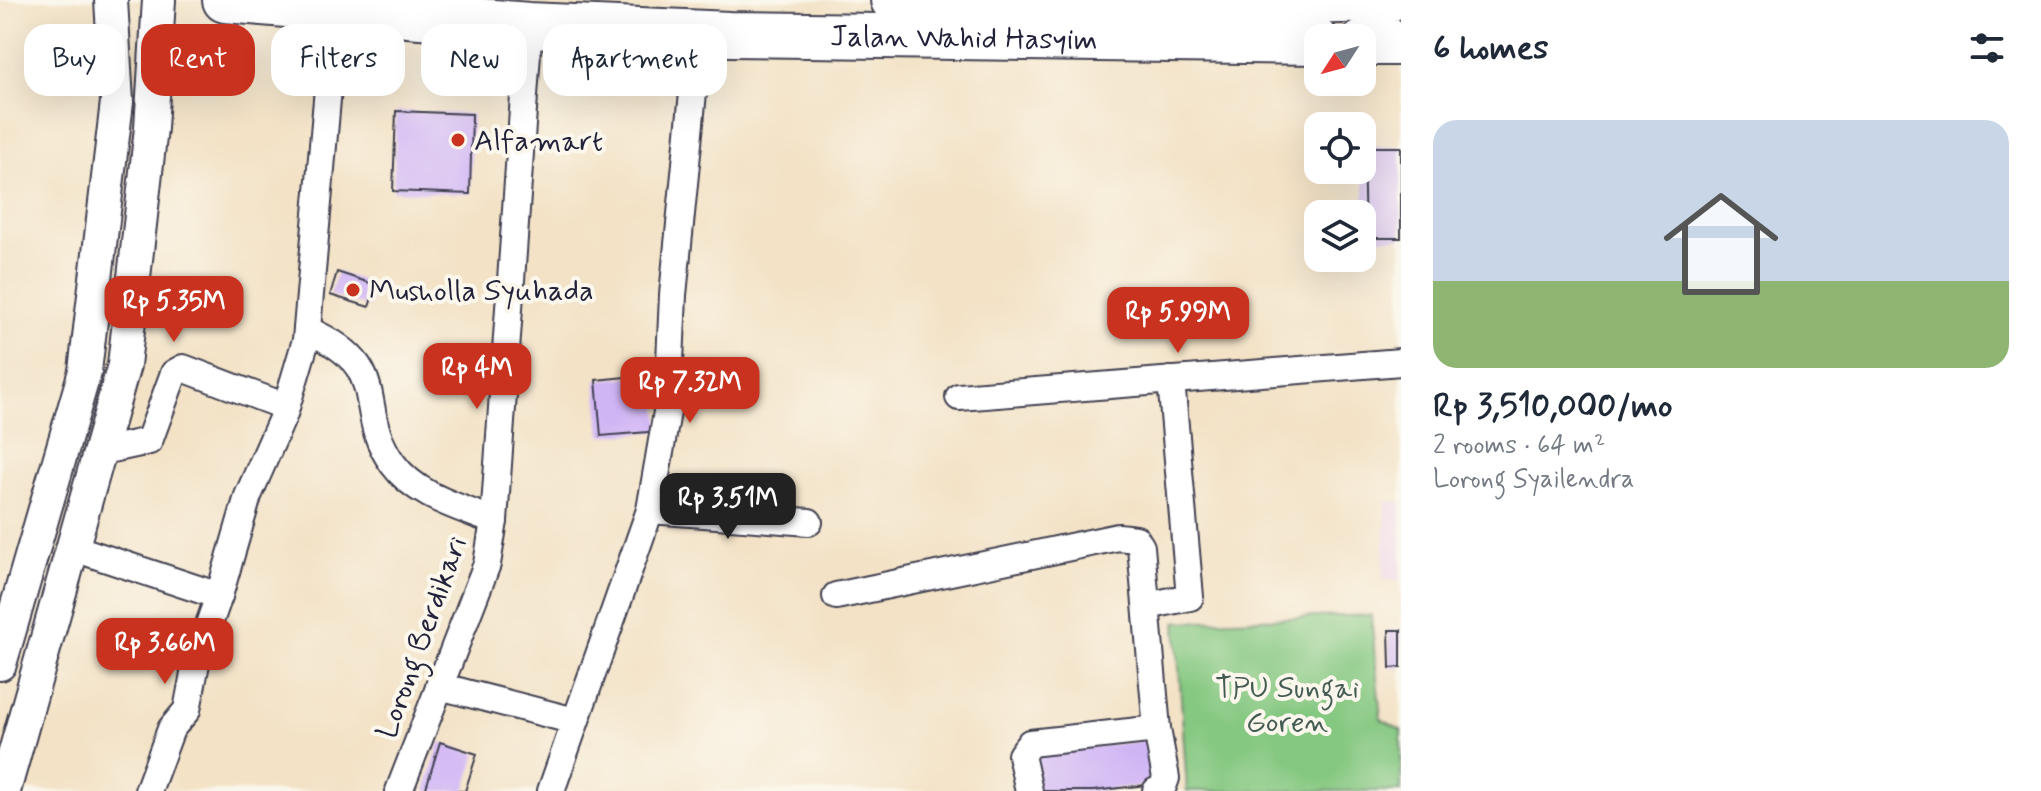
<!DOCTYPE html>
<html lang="en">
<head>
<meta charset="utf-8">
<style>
	:root { --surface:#fff; --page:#f6f6f7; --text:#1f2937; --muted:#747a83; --accent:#c8321e }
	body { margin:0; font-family:Mynerve,sans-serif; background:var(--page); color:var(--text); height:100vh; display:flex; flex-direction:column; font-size:30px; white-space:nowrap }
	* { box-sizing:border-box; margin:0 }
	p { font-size:26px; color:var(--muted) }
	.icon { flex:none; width:44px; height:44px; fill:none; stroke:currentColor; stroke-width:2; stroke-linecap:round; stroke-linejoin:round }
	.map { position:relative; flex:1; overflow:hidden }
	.panel { display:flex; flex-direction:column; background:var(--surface); width:640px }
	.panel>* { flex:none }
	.top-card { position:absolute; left:24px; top:24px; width:760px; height:72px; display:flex; gap:16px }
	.needle { width:52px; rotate:234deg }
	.tools { position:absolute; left:1304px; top:24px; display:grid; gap:16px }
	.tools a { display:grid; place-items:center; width:72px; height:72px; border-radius:16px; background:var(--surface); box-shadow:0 8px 32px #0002; font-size:40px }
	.price { position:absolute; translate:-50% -68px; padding:0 18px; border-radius:16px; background:var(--accent); color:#fff; font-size:26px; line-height:52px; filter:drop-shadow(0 2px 4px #0008) }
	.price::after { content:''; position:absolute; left:50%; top:48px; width:24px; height:18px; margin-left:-12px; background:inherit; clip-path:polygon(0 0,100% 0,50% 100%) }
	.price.on { background:#222; color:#fff }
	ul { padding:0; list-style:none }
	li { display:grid; align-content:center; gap:16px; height:424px; padding:0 32px }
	li span { display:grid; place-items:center; height:248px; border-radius:24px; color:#555 }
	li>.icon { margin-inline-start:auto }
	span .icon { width:144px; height:144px; fill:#fffc; stroke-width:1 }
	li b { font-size:34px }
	h2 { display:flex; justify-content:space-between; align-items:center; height:96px; padding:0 32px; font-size:34px }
	.tag { padding:0 28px; border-radius:24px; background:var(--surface); box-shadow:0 8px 32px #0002; font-size:28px; line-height:72px }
	.tag.on { background:var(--accent); color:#fff }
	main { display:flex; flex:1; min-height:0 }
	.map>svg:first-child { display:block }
	.built { fill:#edd1e9 }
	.green { fill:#85c881; stroke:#54755e; stroke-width:2 }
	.building { fill:#d0b5f5 }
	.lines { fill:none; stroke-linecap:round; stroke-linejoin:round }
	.minor-casing { stroke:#413f50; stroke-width:30 }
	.tertiary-casing { stroke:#413f50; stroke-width:36 }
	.trunk-casing { stroke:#413f50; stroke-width:48 }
	.minor { stroke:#fff; stroke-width:26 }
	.tertiary { stroke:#fff; stroke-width:32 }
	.trunk { stroke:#fff; stroke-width:44 }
	.poi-dot { fill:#c8321e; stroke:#fbf7ec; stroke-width:3 }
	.labels { text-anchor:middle; stroke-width:8; stroke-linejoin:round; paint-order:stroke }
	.street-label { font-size:30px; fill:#22223b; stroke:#fbf7ec }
	.poi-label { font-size:30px; fill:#22223b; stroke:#fbf7ec; text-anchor:start }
	.park-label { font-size:30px; fill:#455c54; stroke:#fbf7ec }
</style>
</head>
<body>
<main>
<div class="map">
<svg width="1401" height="791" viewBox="0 0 1401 791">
	<rect width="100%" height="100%" fill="#fbf7ec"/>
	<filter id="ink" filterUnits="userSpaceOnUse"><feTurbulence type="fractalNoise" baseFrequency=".0125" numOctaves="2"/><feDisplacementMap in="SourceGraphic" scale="16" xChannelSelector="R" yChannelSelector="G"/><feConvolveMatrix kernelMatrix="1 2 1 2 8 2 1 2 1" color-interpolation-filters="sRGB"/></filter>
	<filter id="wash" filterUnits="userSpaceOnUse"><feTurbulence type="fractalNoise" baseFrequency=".006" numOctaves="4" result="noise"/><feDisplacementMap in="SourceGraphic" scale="32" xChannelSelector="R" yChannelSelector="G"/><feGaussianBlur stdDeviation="1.8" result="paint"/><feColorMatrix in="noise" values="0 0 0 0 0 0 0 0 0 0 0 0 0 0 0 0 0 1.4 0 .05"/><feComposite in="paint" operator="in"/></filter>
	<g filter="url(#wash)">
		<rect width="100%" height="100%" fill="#f3e2c6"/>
		<polygon class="built" points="1386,501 1401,502 1401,580 1383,579"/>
		<polygon class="green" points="1371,615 1381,719 1401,730 1401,791 1187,791 1176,622"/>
		<g id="blocks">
			<g class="building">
				<polygon points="396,111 472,114 470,194 393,191"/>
				<polygon points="1363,147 1401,147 1401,238 1365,238"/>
				<polygon points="337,272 376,285 369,307 330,295"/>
				<polygon points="655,374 660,431 601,436 596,380"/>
				<polygon points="1389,630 1401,630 1401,667 1390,668"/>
				<polygon points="1150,740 1155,784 1093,791 1036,791 1032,754"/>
				<polygon points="440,742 477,754 465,791 425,791"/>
			</g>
		</g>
	</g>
	<g filter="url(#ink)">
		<use href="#blocks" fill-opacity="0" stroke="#413f50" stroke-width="2"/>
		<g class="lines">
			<defs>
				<g id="minor">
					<path d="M 307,330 C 396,368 352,407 393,464 C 416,496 459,507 494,521"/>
					<polyline points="959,397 1401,362"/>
					<polyline points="98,452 149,441 174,373 183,368 286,407"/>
					<polyline points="650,510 809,522"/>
					<polyline points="71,547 219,596 248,496 284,414 306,340 335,8"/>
					<polyline points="836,596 1118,537 1136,539 1141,547 1157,729 1166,778 1162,789 1156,791"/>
					<polyline points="1147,606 1190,597 1171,380"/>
					<polyline points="439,686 575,721"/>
					<polyline points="148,791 171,729 187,710 197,658 219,596"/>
					<polyline points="399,791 487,564 494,521 529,25"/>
					<polyline points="551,791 650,510 668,406 673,295 699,32"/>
					<polyline points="1029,791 1021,755 1030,743 1157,729"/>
				</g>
				<g id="tertiary">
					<polyline points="0,664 85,371 117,102 111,0"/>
					<polyline points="4,791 124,365 151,128 159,0"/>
				</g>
				<g id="trunk">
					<path id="s1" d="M 225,0 L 529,25 L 729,34 L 1318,42"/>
					<polyline points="893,0 1199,4 1388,0"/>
					<polyline points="1362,43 1401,43"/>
				</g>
			</defs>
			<use href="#minor" class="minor-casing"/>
			<use href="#tertiary" class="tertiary-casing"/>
			<use href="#trunk" class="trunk-casing"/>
			<use href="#minor" class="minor"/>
			<use href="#tertiary" class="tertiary"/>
			<use href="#trunk" class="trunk"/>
		</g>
	</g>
	<g class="poi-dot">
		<circle cx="458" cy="140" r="8"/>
		<circle cx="353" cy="290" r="8"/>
	</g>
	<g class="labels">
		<g class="street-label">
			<text dy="10" stroke="none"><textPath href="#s1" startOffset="740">Jalan Wahid Hasyim</textPath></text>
			<text transform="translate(421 637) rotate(-70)" y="10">Lorong Berdikari</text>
		</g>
		<g class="poi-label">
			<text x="474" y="150">Alfamart</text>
			<text x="369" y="300">Musholla Syuhada</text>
		</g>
		<g class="park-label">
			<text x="1287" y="697">TPU Sungai<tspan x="1287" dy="34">Goren</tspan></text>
		</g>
	</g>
</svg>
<div class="tools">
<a><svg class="needle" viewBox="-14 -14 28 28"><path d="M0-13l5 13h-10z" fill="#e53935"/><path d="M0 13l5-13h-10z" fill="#747a83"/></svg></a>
<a><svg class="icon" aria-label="locate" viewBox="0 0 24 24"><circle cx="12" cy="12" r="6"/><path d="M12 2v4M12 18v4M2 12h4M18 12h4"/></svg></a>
<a><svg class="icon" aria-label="layers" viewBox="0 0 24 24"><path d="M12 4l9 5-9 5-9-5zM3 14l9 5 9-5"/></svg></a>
</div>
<b class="price" style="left:174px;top:344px">Rp 5.35M</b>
<b class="price" style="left:1178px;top:355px">Rp 5.99M</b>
<b class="price" style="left:477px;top:411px">Rp 4M</b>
<b class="price" style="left:690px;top:425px">Rp 7.32M</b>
<b class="price on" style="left:728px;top:541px">Rp 3.51M</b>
<b class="price" style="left:165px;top:686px">Rp 3.66M</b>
<div class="top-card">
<a class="tag">Buy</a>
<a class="tag on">Rent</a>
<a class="tag">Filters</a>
<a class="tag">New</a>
<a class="tag">Apartment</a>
</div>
</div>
<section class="panel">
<h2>6 homes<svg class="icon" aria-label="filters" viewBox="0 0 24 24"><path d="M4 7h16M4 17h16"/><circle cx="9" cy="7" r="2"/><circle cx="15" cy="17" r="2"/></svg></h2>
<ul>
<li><span style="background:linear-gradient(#c9d6e8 65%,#8fb573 0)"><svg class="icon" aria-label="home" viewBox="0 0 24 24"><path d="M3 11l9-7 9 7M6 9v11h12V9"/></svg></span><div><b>Rp 3,510,000/mo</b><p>2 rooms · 64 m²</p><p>Lorong Syailendra</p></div></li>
</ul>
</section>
</main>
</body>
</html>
